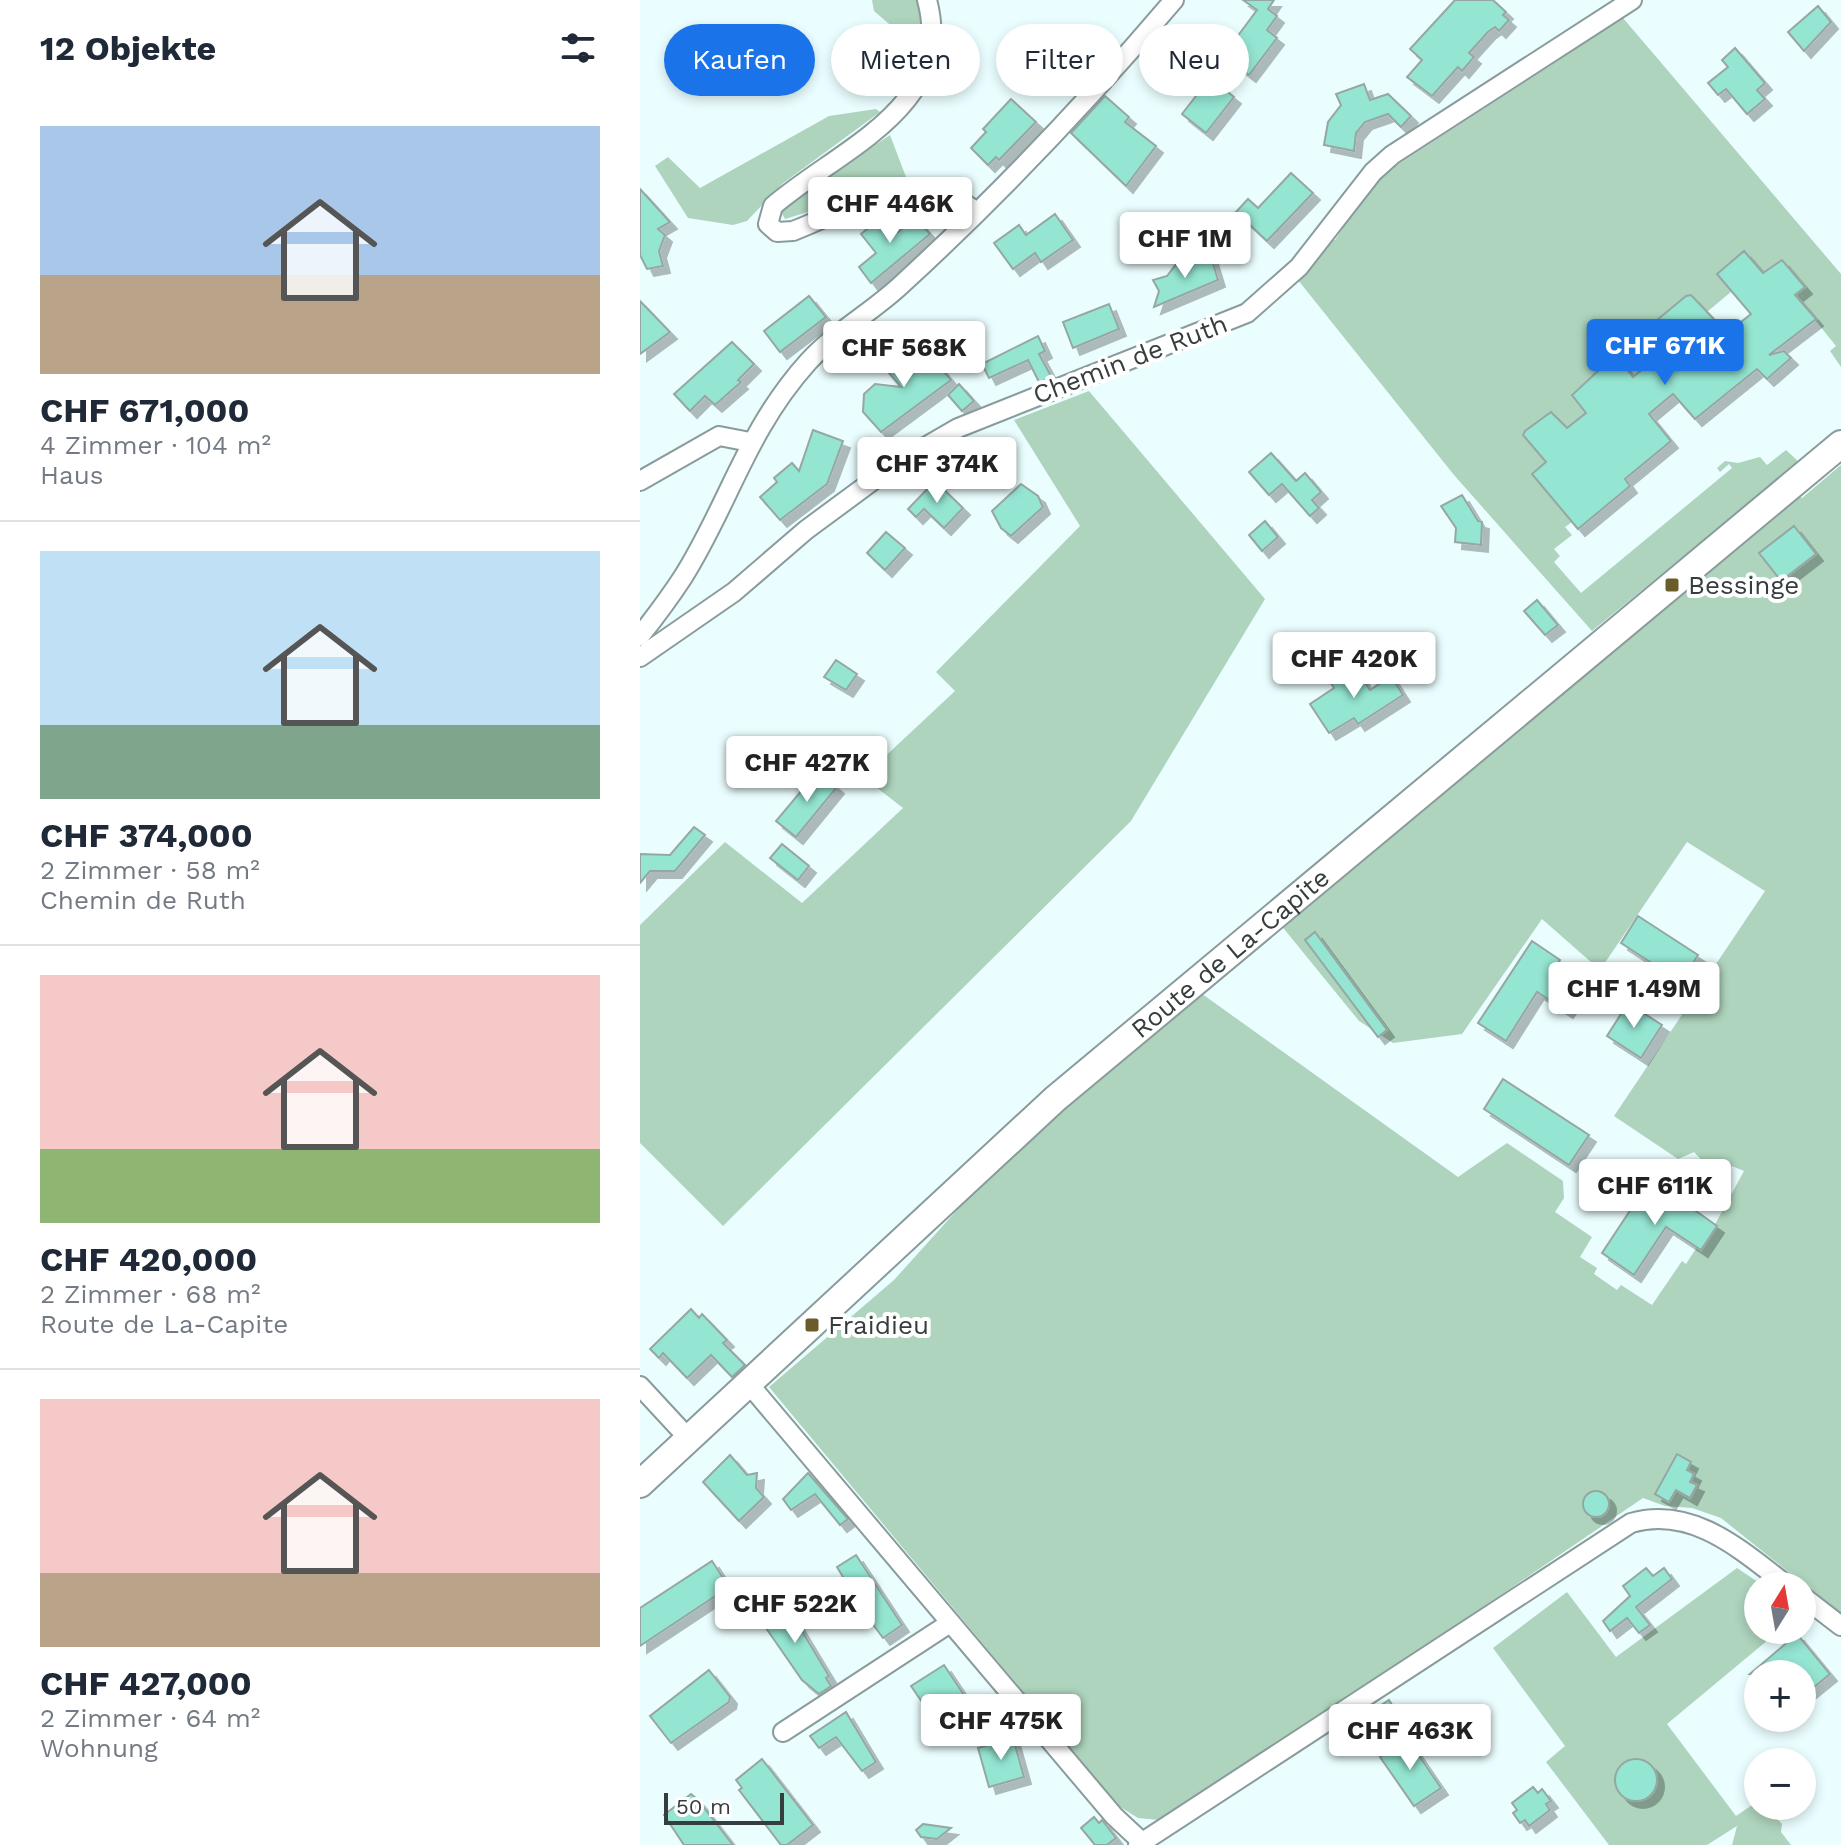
<!DOCTYPE html>
<html lang="de">
<head>
<meta charset="utf-8">
<style>
	:root { --surface:#fff; --page:#f2f2f3; --text:#1f2937; --muted:#747a83; --line:#e0e1e3; --accent:#1a73e8 }
	body { margin:0; font-family:"Work Sans",sans-serif; background:var(--page); color:var(--text); height:100vh; display:flex; flex-direction:column; font-size:30px; white-space:nowrap }
	* { box-sizing:border-box; margin:0 }
	p { font-size:26px; color:var(--muted) }
	.icon { flex:none; width:44px; height:44px; fill:none; stroke:currentColor; stroke-width:2; stroke-linecap:round; stroke-linejoin:round }
	.map { position:relative; flex:1; overflow:hidden }
	.drawer { display:flex; flex-direction:column; background:var(--surface); width:640px }
	.drawer>* { flex:none }
	.hud { position:absolute; left:24px; top:24px; width:760px; height:72px; display:flex; gap:16px }
	.needle { width:52px; rotate:11deg }
	.tools { position:absolute; left:1104px; top:1572px; display:grid; gap:16px }
	.tools a { display:grid; place-items:center; width:72px; height:72px; border-radius:50%; background:var(--surface); box-shadow:0 4px 12px #0003; font-size:40px }
	.scale { position:absolute; left:24px; bottom:20px; width:120px; box-sizing:border-box; padding-left:8px; border:4px solid #353d3d; border-top:0; font-size:22px; line-height:28px; white-space:nowrap; color:#353d3d; -webkit-text-stroke:6px #fff; paint-order:stroke }
	.price { position:absolute; translate:-50% -68px; padding:0 18px; border-radius:8px; background:#fff; color:#222; font-size:26px; line-height:52px; filter:drop-shadow(0 2px 4px #0008) }
	.price::after { content:''; position:absolute; left:50%; top:48px; width:24px; height:18px; margin-left:-12px; background:inherit; clip-path:polygon(0 0,100% 0,50% 100%) }
	.price.on { background:var(--accent); color:#fff }
	ul { padding:0; list-style:none }
	li { display:grid; align-content:center; gap:16px; height:424px; padding:0 40px }
	li+li { border-top:2px solid var(--line) }
	li span { display:grid; place-items:center; height:248px; border-radius:0px; color:#555 }
	li>.icon { margin-inline-start:auto }
	span .icon { width:144px; height:144px; fill:#fffc; stroke-width:1 }
	li b { font-size:34px }
	h2 { display:flex; justify-content:space-between; align-items:center; height:96px; padding:0 40px; font-size:34px }
	.tag { padding:0 28px; border-radius:36px; background:var(--surface); box-shadow:0 4px 12px #0003; font-size:28px; line-height:72px }
	.tag.on { background:var(--accent); color:#fff }
	main { display:flex; flex:1; min-height:0 }
	.map>svg:first-child { display:block }
	.green { fill:#aed4bd }
	.building { fill:#94e5d2; stroke:#96a7a3; stroke-width:2; filter:url(#shadow) }
	.lines { fill:none; stroke-linecap:round; stroke-linejoin:round }
	.street-casing { stroke:#8a9b9c; stroke-width:22 }
	.secondary-casing { stroke:#8a9b9c; stroke-width:30 }
	.street { stroke:#fff; stroke-width:18 }
	.secondary { stroke:#fff; stroke-width:26 }
	.poi-dot { fill:#6a5d2a; stroke:#fff; stroke-width:3 }
	.labels { text-anchor:middle; stroke-width:8; stroke-linejoin:round; paint-order:stroke }
	.street-label { font-size:26px; fill:#353d3d; stroke:#fff }
	.poi-label { font-size:26px; fill:#353d3d; stroke:#fff; text-anchor:start }
</style>
</head>
<body>
<main>
<section class="drawer">
<h2>12 Objekte<svg class="icon" aria-label="filters" viewBox="0 0 24 24"><path d="M4 7h16M4 17h16"/><circle cx="9" cy="7" r="2"/><circle cx="15" cy="17" r="2"/></svg></h2>
<ul>
<li><span style="background:linear-gradient(#a9c7e8 60%,#b9a48a 0)"><svg class="icon" aria-label="home" viewBox="0 0 24 24"><path d="M3 11l9-7 9 7M6 9v11h12V9"/></svg></span><div><b>CHF 671,000</b><p>4 Zimmer · 104 m²</p><p>Haus</p></div></li>
<li><span style="background:linear-gradient(#bfe0f5 70%,#7fa58c 0)"><svg class="icon" aria-label="home" viewBox="0 0 24 24"><path d="M3 11l9-7 9 7M6 9v11h12V9"/></svg></span><div><b>CHF 374,000</b><p>2 Zimmer · 58 m²</p><p>Chemin de Ruth</p></div></li>
<li><span style="background:linear-gradient(#f6c9c9 70%,#8fb573 0)"><svg class="icon" aria-label="home" viewBox="0 0 24 24"><path d="M3 11l9-7 9 7M6 9v11h12V9"/></svg></span><div><b>CHF 420,000</b><p>2 Zimmer · 68 m²</p><p>Route de La-Capite</p></div></li>
<li><span style="background:linear-gradient(#f6c9c9 70%,#b9a48a 0)"><svg class="icon" aria-label="home" viewBox="0 0 24 24"><path d="M3 11l9-7 9 7M6 9v11h12V9"/></svg></span><div><b>CHF 427,000</b><p>2 Zimmer · 64 m²</p><p>Wohnung</p></div></li>
</ul>
</section>
<div class="map">
<svg width="1201" height="1845" viewBox="0 0 1201 1845">
	<defs>
		<filter id="shadow"><feDropShadow dx="7" dy="7" stdDeviation="0" flood-color="#0004"/></filter>
	</defs>
	<rect width="100%" height="100%" fill="#ebfeff"/>
	<g class="green">
		<polygon points="232,0 278,0 286,38 271,51 257,52 251,46 255,29 234,11"/>
		<polygon points="983,18 1201,274 1201,367 1190,351 1196,346 1155,295 1165,287 1142,260 1123,273 1104,251 1077,274 1092,291 1067,312 1051,295 1045,296 1000,335 997,340 1014,360 993,377 971,359 932,394 946,413 927,428 911,412 883,436 906,463 893,474 932,522 925,527 932,535 914,549 920,556 914,562 941,593 1092,468 1089,464 1080,472 1077,468 1085,461 1098,463 1120,457 1127,465 1146,450 1159,462 952,631 814,475 658,280 692,239 695,240 723,198 751,169"/>
		<polygon points="236,109 240,112 142,184 107,221 93,225 48,218 15,166 28,157 60,188 189,116"/>
		<polygon points="250,135 266,177 214,198 145,219 141,212 155,198"/>
		<polygon points="449,391 625,599 491,821 83,1226 0,1143 0,925 85,842 162,903 263,808 223,777 315,691 296,672 440,526 374,420"/>
		<polygon points="1201,465 1201,1614 1081,1518 1052,1508 1025,1506 1003,1498 814,1627 519,1820 498,1818 477,1805 129,1387 254,1280 345,1179 558,991 818,1177 867,1143 923,1181 924,1198 915,1212 952,1237 940,1257 957,1268 954,1274 977,1290 981,1285 1012,1305 1042,1261 1046,1264 1057,1247 1061,1250 1104,1171 1092,1166 1079,1184 1064,1177 1067,1166 1054,1152 1038,1159 974,1116 1125,891 1047,842 960,970 902,919 822,1034 753,1043 719,1021 640,924 1159,496 1162,498"/>
		<polygon points="1097,1568 1124,1586 1118,1586 1118,1630 1140,1630 1027,1724 1096,1816 1118,1801 1118,1806 1125,1806 1142,1824 1141,1832 1151,1845 1092,1845 1097,1826 1067,1845 969,1845 906,1762 925,1746 853,1648 927,1592 976,1657"/>
	</g>
	<g class="building">
		<polygon points="603,0 634,0 628,9 637,16 627,30 637,38 609,75 578,51 586,42 591,45 617,10"/>
		<polygon points="815,0 853,0 866,12 863,15 869,20 859,31 855,27 848,32 829,53 834,57 822,71 818,67 792,96 767,77 782,60 770,49"/>
		<polygon points="1178,6 1191,22 1164,51 1148,32"/>
		<polygon points="1095,48 1125,83 1117,90 1125,99 1107,114 1086,89 1078,95 1068,83 1088,67 1082,60"/>
		<polygon points="570,78 594,97 566,133 542,114"/>
		<polygon points="724,84 730,100 748,94 771,116 761,127 748,114 725,122 716,133 714,151 684,145 688,122 701,105 696,94"/>
		<polygon points="465,96 489,117 485,122 516,146 486,186 431,133"/>
		<polygon points="371,99 396,122 359,160 356,157 348,165 331,148 346,132 343,129"/>
		<polygon points="651,173 673,193 627,241 596,212 608,199 618,208"/>
		<polygon points="0,189 30,222 18,229 25,235 19,251 23,266 7,269 0,255"/>
		<polygon points="415,214 433,240 401,262 395,253 373,269 354,243 379,225 386,235"/>
		<polygon points="243,216 258,232 276,218 290,234 231,283 219,267 236,253 221,234"/>
		<polygon points="1104,251 1123,273 1142,260 1165,287 1155,295 1176,319 1129,355 1144,351 1151,358 1127,379 1117,369 1055,419 1033,394 1009,414 1031,441 985,479 990,486 938,529 892,474 906,462 883,435 885,431 911,412 927,428 946,413 932,395 971,359 977,357 993,377 1014,360 997,340 999,335 1046,296 1051,295 1087,333 1111,314 1077,274"/>
		<polygon points="571,257 578,280 514,307 519,291 513,280 527,276 537,263 558,263"/>
		<polygon points="169,296 186,317 140,352 124,331"/>
		<polygon points="0,301 30,332 0,354"/>
		<polygon points="469,304 479,329 433,348 423,322"/>
		<polygon points="398,336 405,351 399,354 412,378 399,382 388,360 349,378 342,364"/>
		<polygon points="92,342 114,364 98,380 101,382 75,405 65,396 50,411 34,394"/>
		<polygon points="269,350 287,351 311,380 241,432 223,412 224,394 235,384 261,387 248,372"/>
		<polygon points="319,384 334,401 322,411 308,395"/>
		<polygon points="173,430 203,441 187,484 140,520 120,497 137,482 134,478 152,463 159,471"/>
		<polygon points="631,453 656,481 665,473 681,492 672,500 679,508 670,516 642,484 629,495 609,472"/>
		<polygon points="295,481 323,508 304,528 284,509 276,517 268,509"/>
		<polygon points="381,484 398,496 403,507 371,536 361,528 352,511"/>
		<polygon points="822,495 838,521 842,522 841,545 815,542 816,528 801,506"/>
		<polygon points="625,521 638,537 622,551 609,535"/>
		<polygon points="1154,526 1176,554 1141,581 1119,553"/>
		<polygon points="246,532 265,548 245,570 227,553"/>
		<polygon points="897,600 918,625 905,635 884,611"/>
		<polygon points="196,660 217,674 206,690 184,677"/>
		<polygon points="715,667 730,690 751,676 763,695 718,724 714,718 689,733 670,704 694,688 691,683"/>
		<polygon points="178,771 197,787 156,837 136,821"/>
		<polygon points="54,827 65,835 35,871 10,871 0,883 0,854 30,855"/>
		<polygon points="142,844 169,866 158,880 130,858"/>
		<polygon points="998,916 1058,955 1041,982 981,943"/>
		<polygon points="675,932 747,1030 738,1037 665,940"/>
		<polygon points="892,941 920,960 914,969 942,987 926,1011 897,992 866,1041 838,1023"/>
		<polygon points="988,1003 1022,1025 1001,1058 967,1036"/>
		<polygon points="863,1079 949,1135 929,1165 844,1109"/>
		<polygon points="1011,1179 1077,1226 1061,1250 1026,1227 994,1275 962,1253"/>
		<polygon points="51,1309 59,1318 62,1314 87,1340 83,1343 105,1365 92,1377 71,1355 47,1378 23,1353 19,1358 10,1349"/>
		<polygon points="1037,1454 1051,1462 1047,1470 1054,1474 1050,1482 1057,1485 1050,1498 1036,1490 1029,1502 1015,1494"/>
		<polygon points="90,1455 107,1475 117,1473 116,1488 124,1497 99,1521 63,1482"/>
		<polygon points="168,1473 208,1519 200,1525 175,1494 151,1510 143,1499"/>
		<circle cx="956" cy="1504" r="13"/>
		<polygon points="216,1555 262,1625 243,1638 209,1592 211,1590 197,1567"/>
		<polygon points="72,1561 89,1587 0,1646 0,1608"/>
		<polygon points="1006,1568 1013,1576 1024,1568 1032,1579 996,1607 1010,1625 999,1633 987,1618 970,1631 963,1621 990,1596 983,1586"/>
		<polygon points="142,1598 189,1676 186,1678 191,1686 179,1694 162,1680 117,1615"/>
		<polygon points="1157,1634 1190,1674 1162,1697 1162,1674 1110,1674"/>
		<polygon points="304,1665 326,1698 307,1710 298,1696 284,1705 271,1686"/>
		<polygon points="69,1670 90,1697 89,1702 31,1743 10,1716"/>
		<polygon points="749,1700 757,1713 725,1734 716,1722"/>
		<polygon points="206,1712 236,1762 222,1771 196,1737 179,1748 170,1736"/>
		<polygon points="373,1738 384,1777 349,1787 338,1748"/>
		<polygon points="767,1738 801,1788 774,1806 740,1757"/>
		<circle cx="996" cy="1780" r="21"/>
		<polygon points="122,1759 173,1825 147,1845 141,1845 99,1790 102,1788 96,1780"/>
		<polygon points="893,1787 898,1793 902,1789 911,1801 906,1804 910,1810 889,1826 885,1820 880,1823 873,1813 877,1810 872,1803"/>
		<polygon points="51,1794 58,1800 93,1845 44,1845 24,1815"/>
		<polygon points="454,1817 459,1823 462,1820 476,1838 467,1845 455,1845 441,1828"/>
		<polygon points="283,1824 311,1828 297,1839 281,1837 276,1830"/>
	</g>
	<g class="lines">
		<defs>
			<g id="street">
				<path d="M 287,0 C 316,107 199,149 133,206 L 128,224 L 137,232 L 153,231 C 212,208 280,164 336,212"/>
				<polyline points="0,481 79,436 110,442"/>
				<path d="M 0,636 C 15,617 30,597 43,577 C 89,504 106,431 168,362 C 195,332 231,313 261,285 C 357,197 450,99 534,0"/>
				<polyline points="0,657 94,592 166,530 254,465 318,428 607,313 659,267 733,172 752,155 992,0"/>
				<polyline points="108,1383 474,1816 502,1842"/>
				<polyline points="0,1386 50,1440"/>
				<polyline points="1162,1596 1201,1626"/>
				<polyline points="143,1732 310,1623"/>
				<path d="M 498,1845 L 991,1523 C 1053,1505 1102,1551 1148,1586"/>
			</g>
			<g id="secondary">
				<path id="s1" d="M 0,1484 L 415,1099 L 1201,444"/>
			</g>
		</defs>
		<use href="#street" class="street-casing"/>
		<use href="#secondary" class="secondary-casing"/>
		<use href="#street" class="street"/>
		<use href="#secondary" class="secondary"/>
	</g>
	<g class="poi-dot">
		<rect x="1024" y="577" width="16" height="16" rx="4"/>
		<rect x="164" y="1317" width="16" height="16" rx="4"/>
	</g>
	<g class="labels">
		<g class="street-label">
			<text transform="translate(490 359) rotate(-21)" y="9">Chemin de Ruth</text>
			<text dy="9" stroke="none"><textPath href="#s1" startOffset="794">Route de La-Capite</textPath></text>
		</g>
		<g class="poi-label">
			<text x="1048" y="594">Bessinge</text>
			<text x="188" y="1334">Fraidieu</text>
		</g>
	</g>
</svg>
<div class="tools">
<a><svg class="needle" viewBox="-14 -14 28 28"><path d="M0-13l5 13h-10z" fill="#e53935"/><path d="M0 13l5-13h-10z" fill="#747a83"/></svg></a>
<a>+</a>
<a>−</a>
</div>
<div class="scale">50 m</div>
<b class="price" style="left:250px;top:245px">CHF 446K</b>
<b class="price" style="left:545px;top:280px">CHF 1M</b>
<b class="price on" style="left:1025px;top:387px">CHF 671K</b>
<b class="price" style="left:264px;top:389px">CHF 568K</b>
<b class="price" style="left:297px;top:505px">CHF 374K</b>
<b class="price" style="left:714px;top:700px">CHF 420K</b>
<b class="price" style="left:167px;top:804px">CHF 427K</b>
<b class="price" style="left:994px;top:1030px">CHF 1.49M</b>
<b class="price" style="left:1015px;top:1227px">CHF 611K</b>
<b class="price" style="left:155px;top:1645px">CHF 522K</b>
<b class="price" style="left:361px;top:1762px">CHF 475K</b>
<b class="price" style="left:770px;top:1772px">CHF 463K</b>
<div class="hud">
<a class="tag on">Kaufen</a>
<a class="tag">Mieten</a>
<a class="tag">Filter</a>
<a class="tag">Neu</a>
</div>
</div>
</main>
</body>
</html>
